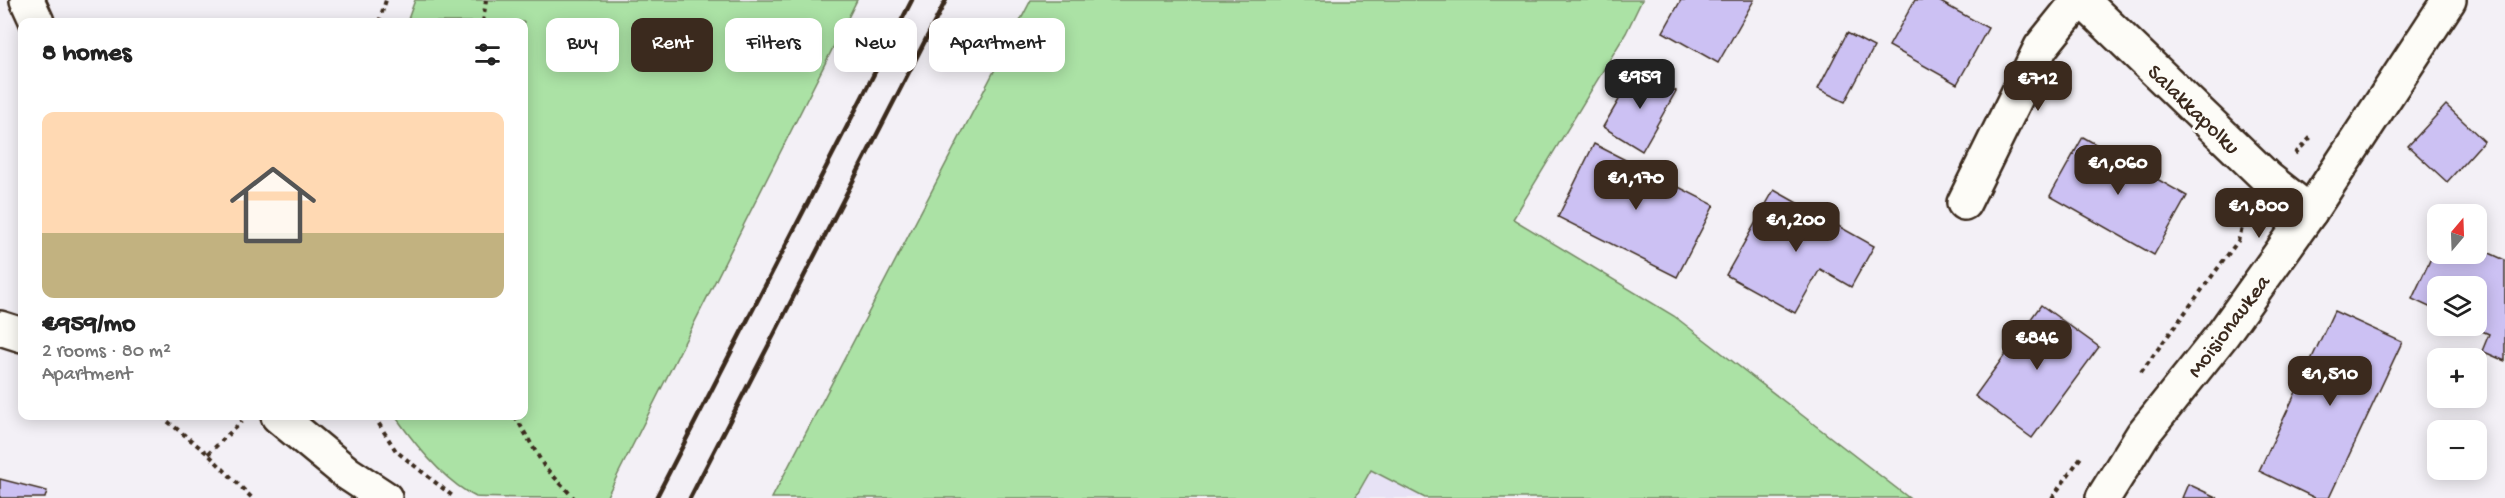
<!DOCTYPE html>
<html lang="en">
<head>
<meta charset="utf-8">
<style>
	:root { --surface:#fff; --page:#f2f2f2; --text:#222; --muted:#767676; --accent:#3b2a1e }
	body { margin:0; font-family:"Gochi Hand",sans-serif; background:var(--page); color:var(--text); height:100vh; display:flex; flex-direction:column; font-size:22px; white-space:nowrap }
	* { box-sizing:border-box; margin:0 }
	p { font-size:20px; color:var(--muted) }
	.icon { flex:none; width:33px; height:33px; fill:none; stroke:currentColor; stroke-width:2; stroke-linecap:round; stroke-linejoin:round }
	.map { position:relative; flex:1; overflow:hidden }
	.side { position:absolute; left:18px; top:18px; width:510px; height:402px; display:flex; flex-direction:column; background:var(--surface); border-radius:12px; box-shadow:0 3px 15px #0003 }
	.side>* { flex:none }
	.hud { position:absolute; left:546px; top:18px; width:570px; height:54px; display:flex; gap:12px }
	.needle { width:39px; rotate:19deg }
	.controls { position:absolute; left:2427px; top:204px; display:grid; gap:12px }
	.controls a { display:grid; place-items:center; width:60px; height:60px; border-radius:12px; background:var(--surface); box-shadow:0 3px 15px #0003; font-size:30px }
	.price { position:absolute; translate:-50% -51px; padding:0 14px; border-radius:12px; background:var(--accent); color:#fff; font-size:20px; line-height:39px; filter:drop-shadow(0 2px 3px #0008) }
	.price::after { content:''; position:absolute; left:50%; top:36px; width:18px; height:14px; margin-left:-9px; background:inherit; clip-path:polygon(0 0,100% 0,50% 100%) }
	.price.active { background:#222; color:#fff }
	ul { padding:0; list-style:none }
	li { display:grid; align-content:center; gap:12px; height:318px; padding:0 24px }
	li span { display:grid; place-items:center; height:186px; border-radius:12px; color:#555 }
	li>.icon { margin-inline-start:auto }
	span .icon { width:108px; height:108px; fill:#fffc; stroke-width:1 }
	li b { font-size:26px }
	h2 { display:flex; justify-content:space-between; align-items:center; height:72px; padding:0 24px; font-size:26px }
	.pill { padding:0 21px; border-radius:12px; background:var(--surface); box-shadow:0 3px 15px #0003; font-size:21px; line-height:54px }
	.pill.active { background:var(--accent); color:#fff }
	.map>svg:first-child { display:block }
	.built { fill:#e7e2f5 }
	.green { fill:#abe2a5; stroke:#738662; stroke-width:1.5 }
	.building { fill:#ccc1f3; stroke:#3b2a1e; stroke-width:1.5 }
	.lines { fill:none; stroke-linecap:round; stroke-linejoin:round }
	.minor-casing { stroke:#3b2a1e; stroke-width:38 }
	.path { stroke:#3b2a1e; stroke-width:4; stroke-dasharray:4.5 4.5; stroke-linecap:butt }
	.minor { stroke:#fdfcf7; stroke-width:33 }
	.rail { stroke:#3b2a1e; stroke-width:4.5 }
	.labels { text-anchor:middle; stroke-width:6; stroke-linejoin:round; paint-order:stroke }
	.street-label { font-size:22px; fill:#3b2a1e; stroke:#fdfcf7 }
</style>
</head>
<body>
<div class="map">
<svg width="2505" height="498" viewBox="0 0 2505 498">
	<rect width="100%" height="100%" fill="#f3f0f6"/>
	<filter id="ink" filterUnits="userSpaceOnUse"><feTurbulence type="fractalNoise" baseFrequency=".0167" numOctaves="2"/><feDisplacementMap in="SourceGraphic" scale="12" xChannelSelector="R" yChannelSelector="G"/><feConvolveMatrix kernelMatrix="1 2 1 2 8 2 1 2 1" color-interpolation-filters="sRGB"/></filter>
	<g filter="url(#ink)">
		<polygon class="built" points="1371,470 1425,498 1355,498"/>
		<g class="green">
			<path d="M 415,0 L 857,0 L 606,498 C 586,498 488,498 476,497 C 445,482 414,443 395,416 L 524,416 L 524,22 L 407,22 Z"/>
			<polygon points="1031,0 1642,0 1626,33 1513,219 1674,316 1909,498 1425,498 1371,470 1355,498 772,498"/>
		</g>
		<g class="building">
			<polygon points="1681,0 1754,0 1718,63 1663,32"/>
			<polygon points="1915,0 1937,0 1988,28 1957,84 1889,46"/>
			<polygon points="1847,33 1874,47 1845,102 1818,89"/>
			<polygon points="1637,69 1676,91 1642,151 1603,127"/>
			<polygon points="2446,105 2484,141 2447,182 2408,146"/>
			<polygon points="2083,137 2187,196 2154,255 2050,196"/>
			<polygon points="1594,144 1714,205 1677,277 1558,217"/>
			<polygon points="1774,190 1874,246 1851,287 1820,269 1795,313 1726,275"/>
			<polygon points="2438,243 2438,254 2476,254 2476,247 2505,260 2505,361 2482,351 2489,334 2470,326 2476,326 2476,286 2438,286 2438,311 2412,299"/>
			<polygon points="2041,305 2099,347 2032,438 1975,396"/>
			<polygon points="2334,311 2402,342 2329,498 2315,498 2259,471"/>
			<polygon points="0,479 47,491 45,498 0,498"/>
			<polygon points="2188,484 2218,498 2182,498"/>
		</g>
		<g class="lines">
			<defs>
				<g id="minor">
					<polyline points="27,0 37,22"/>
					<polyline points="2082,0 2267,178 2310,212"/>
					<polyline points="1964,203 2041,47 2079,0"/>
					<polyline points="0,328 22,335"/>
					<polyline points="278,416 347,473 385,498"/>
					<polyline points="2103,498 2143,434 2223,334 2310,212 2449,0"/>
				</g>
			</defs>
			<use href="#minor" class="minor-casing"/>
			<g class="path">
				<polyline points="379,22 386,0"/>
				<polyline points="483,22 486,0"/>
				<polyline points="2295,154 2312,136"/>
				<polyline points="2141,372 2238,241 2248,209"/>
				<polyline points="161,416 208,454 252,498"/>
				<polyline points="374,416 396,451 455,498"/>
				<polyline points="515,416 544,466 574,498"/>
				<polyline points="208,454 242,421"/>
				<polyline points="2052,498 2081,457"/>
			</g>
			<use href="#minor" class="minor"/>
			<g class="rail">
				<polyline points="656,498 912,0"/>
				<polyline points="690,498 946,0"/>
			</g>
		</g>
	</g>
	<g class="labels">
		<g class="street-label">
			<text transform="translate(2195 108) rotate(44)" y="8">Salakkapolku</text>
			<text transform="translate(2227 325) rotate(-53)" y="8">Moisionaukea</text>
		</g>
	</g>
</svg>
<div class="controls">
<a><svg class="needle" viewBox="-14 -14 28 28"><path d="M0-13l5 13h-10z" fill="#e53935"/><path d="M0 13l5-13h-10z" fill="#767676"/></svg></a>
<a><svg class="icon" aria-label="layers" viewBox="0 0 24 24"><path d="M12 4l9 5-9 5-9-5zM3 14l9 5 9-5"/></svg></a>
<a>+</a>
<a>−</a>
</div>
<b class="price active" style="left:1640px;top:110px">€959</b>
<b class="price" style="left:2038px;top:112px">€712</b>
<b class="price" style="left:2118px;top:196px">€1,060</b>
<b class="price" style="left:1636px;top:211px">€1,170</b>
<b class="price" style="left:2259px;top:239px">€1,800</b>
<b class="price" style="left:1796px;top:253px">€1,200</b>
<b class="price" style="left:2037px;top:371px">€846</b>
<b class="price" style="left:2330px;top:407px">€1,510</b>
<div class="hud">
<a class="pill">Buy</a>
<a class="pill active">Rent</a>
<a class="pill">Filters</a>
<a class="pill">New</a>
<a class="pill">Apartment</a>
</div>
<section class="side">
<h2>8 homes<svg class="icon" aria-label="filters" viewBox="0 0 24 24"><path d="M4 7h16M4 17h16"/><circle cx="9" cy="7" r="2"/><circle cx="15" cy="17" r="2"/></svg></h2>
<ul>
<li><span style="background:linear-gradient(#ffd9b3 65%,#c2b280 0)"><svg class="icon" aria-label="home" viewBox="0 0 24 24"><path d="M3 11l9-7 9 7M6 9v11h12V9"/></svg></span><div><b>€959/mo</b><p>2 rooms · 80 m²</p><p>Apartment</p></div></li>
</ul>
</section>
</div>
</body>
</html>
